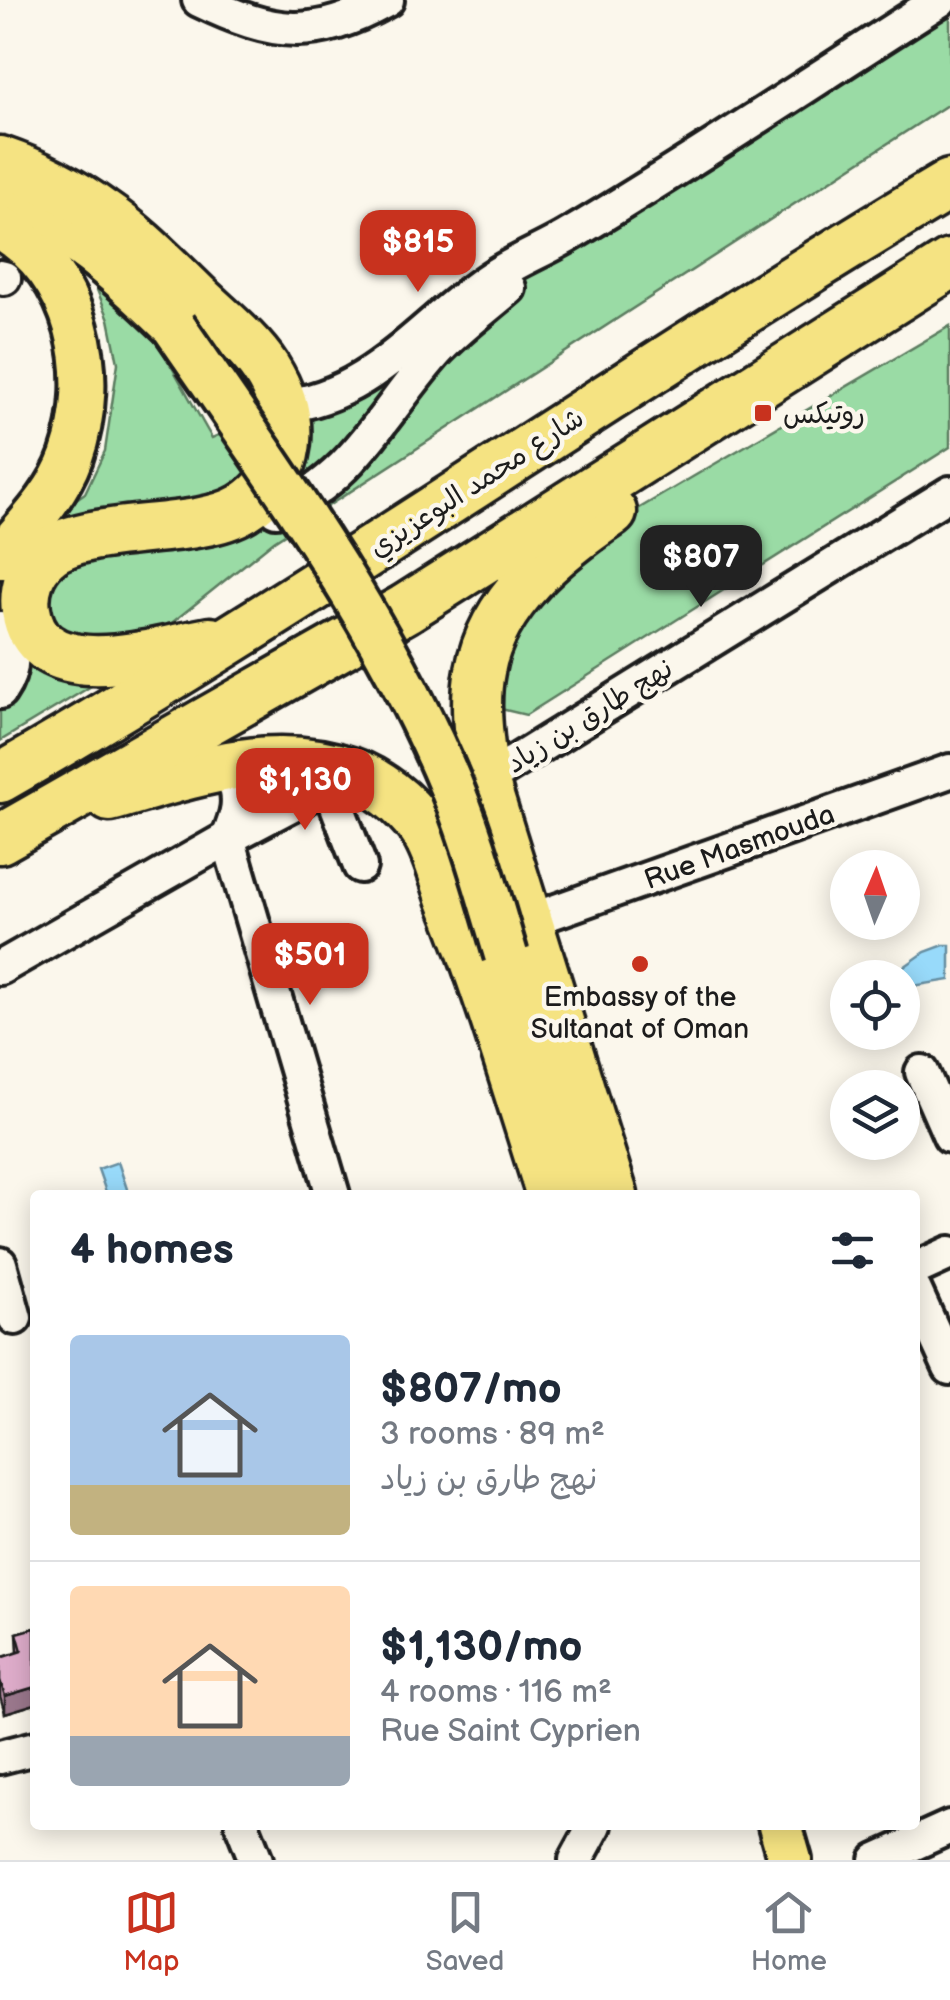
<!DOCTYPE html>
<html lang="en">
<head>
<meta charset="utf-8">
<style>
	:root { --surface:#fff; --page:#f2f2f3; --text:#1f2937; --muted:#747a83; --line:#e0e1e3; --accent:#c8321e }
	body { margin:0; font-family:"Balsamiq Sans","Playpen Sans Arabic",sans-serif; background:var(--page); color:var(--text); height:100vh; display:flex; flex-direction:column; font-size:38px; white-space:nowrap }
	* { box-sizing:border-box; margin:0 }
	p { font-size:32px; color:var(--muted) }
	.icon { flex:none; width:55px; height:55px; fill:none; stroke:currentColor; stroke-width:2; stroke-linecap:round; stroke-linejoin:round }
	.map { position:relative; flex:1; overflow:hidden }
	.side { position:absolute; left:30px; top:1190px; width:890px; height:640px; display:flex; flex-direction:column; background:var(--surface); border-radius:10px; box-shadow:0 5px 25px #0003 }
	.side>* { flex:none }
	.needle { width:65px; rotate:2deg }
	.tools { position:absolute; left:830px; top:850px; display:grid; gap:20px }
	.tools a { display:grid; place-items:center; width:90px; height:90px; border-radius:50%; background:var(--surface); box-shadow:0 5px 25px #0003; font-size:50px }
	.price { position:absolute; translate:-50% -85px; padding:0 22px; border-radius:20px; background:var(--accent); color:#fff; font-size:32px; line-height:65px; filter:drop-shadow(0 2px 5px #0008) }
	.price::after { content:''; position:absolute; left:50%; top:60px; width:30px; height:22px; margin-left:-15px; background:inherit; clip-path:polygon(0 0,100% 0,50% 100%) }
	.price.selected { background:#222; color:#fff }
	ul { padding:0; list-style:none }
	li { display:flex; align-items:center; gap:30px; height:250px; padding:0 40px }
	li+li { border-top:2px solid var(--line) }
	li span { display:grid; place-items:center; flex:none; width:280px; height:200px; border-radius:10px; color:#555 }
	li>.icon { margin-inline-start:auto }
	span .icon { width:120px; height:120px; fill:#fffc; stroke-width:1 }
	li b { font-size:42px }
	h2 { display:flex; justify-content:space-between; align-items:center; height:120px; padding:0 40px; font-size:42px }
	.tabs { display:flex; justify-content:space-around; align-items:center; height:140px; border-top:2px solid var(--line); background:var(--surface); font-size:28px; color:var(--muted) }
	.tabs a { display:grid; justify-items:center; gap:5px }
	.tabs .selected { color:var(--accent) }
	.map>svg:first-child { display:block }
	.green { fill:#9adba5; stroke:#5b7c60; stroke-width:2.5 }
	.water { fill:#98dafa; stroke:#668ea1; stroke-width:2.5 }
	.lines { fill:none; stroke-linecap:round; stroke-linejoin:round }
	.minor-casing { stroke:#1c1c1c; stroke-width:40 }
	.major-casing { stroke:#1c1c1c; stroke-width:50 }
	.highway-casing { stroke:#1c1c1c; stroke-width:55 }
	.minor { stroke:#fbf7ec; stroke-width:32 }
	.major { stroke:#f5e382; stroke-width:42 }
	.highway { stroke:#f5e382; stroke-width:48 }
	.major-bridge-casing { stroke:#1c1c1c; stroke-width:50; stroke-linecap:butt }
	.major-bridge { stroke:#f5e382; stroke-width:42 }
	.wall { fill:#bf94ae; stroke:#1c1c1c; stroke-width:2.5 }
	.shaded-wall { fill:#9b788d; stroke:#1c1c1c; stroke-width:2.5 }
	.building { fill:#deacca; stroke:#1c1c1c; stroke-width:2.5 }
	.poi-dot { fill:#c8321e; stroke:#fbf7ec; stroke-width:4 }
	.labels { text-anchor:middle; stroke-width:9; stroke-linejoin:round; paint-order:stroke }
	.poi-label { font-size:28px; fill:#1c1c1c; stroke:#fbf7ec; text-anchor:start }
	.street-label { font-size:28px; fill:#1c1c1c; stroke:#fbf7ec }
</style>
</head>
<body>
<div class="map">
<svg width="950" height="1860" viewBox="0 0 950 1860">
	<rect width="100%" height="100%" fill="#fbf7ec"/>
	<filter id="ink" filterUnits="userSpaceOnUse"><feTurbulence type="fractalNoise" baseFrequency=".01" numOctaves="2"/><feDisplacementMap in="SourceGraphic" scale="20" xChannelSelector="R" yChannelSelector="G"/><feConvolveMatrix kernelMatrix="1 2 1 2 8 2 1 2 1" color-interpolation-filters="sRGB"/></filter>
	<g filter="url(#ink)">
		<g class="green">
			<path d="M 950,4 L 950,103 L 274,541 L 98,682 L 0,741 L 0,552 L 85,493 L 105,451 L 118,363 L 109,319 L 95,285 C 146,301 185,395 212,438 L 294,402 Z"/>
			<polygon points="950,326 950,447 526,715 501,709 509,639 545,578 626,516"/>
		</g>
		<g class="water">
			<polygon points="944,945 950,945 950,980 913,986 901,969 925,952"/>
			<polygon points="118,1162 129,1195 107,1195 98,1169"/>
		</g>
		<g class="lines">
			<defs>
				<g id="minor">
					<path d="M 199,0 C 274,36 313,41 387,0"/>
					<polyline points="0,277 4,278"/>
					<path d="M 282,406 C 373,397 421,323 492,277 C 518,260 547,249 573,233 C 697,159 817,78 940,0"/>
					<path d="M 276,510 C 352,484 387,405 439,349 C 460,327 486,308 509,288"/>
					<path d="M 0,628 C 15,649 15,670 0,692"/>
					<path d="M 209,769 L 232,777 C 243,799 237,816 228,838"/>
					<polyline points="484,781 950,493"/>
					<polyline points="329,785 360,866"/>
					<polyline points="228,838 333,1195"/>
					<polyline points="528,921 950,771"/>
					<polyline points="0,968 228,838 353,772"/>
					<polyline points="922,1072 950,1136"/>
					<polyline points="0,1264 15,1318"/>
					<polyline points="915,1269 950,1253"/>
					<polyline points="915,1291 950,1368"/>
					<polyline points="0,1757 35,1748"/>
					<polyline points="242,1825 256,1860"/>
					<polyline points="576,1860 595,1825"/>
					<polyline points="877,1860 950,1827"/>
				</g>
				<g id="major">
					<path d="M 0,204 C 70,226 122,277 174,327"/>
					<path d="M 0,227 C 79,272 100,375 71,457 C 57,496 26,526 0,557"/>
					<polyline points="506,955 585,1195"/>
					<polyline points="780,1825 790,1860"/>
				</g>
				<g id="highway">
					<path d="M 0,161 C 35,173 71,191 101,213 C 135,236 163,265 192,293 C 216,317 247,340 266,369 C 297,418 295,476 243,508 C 195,537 83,521 46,555 C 30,569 23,590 26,610 C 38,692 157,651 210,642"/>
					<path d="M 612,512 C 558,548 492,601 480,671 C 473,707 480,745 484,781 L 613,1195"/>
					<path d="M 0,778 C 324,592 629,375 950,184"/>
					<path d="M 110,797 C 187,775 270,744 350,772 C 377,781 405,803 422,827 C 436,846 443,875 451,897 C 490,994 519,1095 551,1195"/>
					<polyline points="0,839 405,609 950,264"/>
				</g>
			</defs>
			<use href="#minor" class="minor-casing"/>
			<use href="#major" class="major-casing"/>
			<use href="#highway" class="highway-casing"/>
			<use href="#minor" class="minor"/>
			<use href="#major" class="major"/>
			<use href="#highway" class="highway"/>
			<defs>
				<path id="major-bridge" d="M 174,327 C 271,468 375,610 443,767 C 470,828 487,891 506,955"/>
			</defs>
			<use href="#major-bridge" class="major-bridge-casing"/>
			<use href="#major-bridge" class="major-bridge"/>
		</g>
		<polygon class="wall" points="35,1628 35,1704 5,1713 0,1696 0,1658 18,1653 17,1633"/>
		<polygon class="shaded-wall" points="35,1687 35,1704 5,1713 5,1696"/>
		<polygon class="building" points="35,1628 35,1687 5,1696 0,1680 0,1658 22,1651 17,1633"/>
	</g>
	<g class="poi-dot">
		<rect x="753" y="403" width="20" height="20" rx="5"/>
		<circle cx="640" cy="964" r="10"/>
	</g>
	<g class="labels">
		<g class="poi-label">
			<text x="783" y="423">روتيكس</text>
			<text x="640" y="1006" text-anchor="middle">Embassy of the<tspan x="640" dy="32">Sultanat of Oman</tspan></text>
		</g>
		<g class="street-label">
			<text transform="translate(476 482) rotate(-33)" y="10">شارع محمد البوعزيزي</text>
			<text transform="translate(589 715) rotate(-32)" y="10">نهج طارق بن زياد</text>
			<text transform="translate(739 846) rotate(-20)" y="10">Rue Masmouda</text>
		</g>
	</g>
</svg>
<div class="tools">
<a><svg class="needle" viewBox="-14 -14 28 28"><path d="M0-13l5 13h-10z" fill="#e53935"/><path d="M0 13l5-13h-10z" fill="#747a83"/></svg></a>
<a><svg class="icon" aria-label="locate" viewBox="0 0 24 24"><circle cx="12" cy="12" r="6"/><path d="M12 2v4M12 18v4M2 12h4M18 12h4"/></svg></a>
<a><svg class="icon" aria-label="layers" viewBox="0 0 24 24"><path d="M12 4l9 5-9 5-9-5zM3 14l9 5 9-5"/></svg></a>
</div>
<b class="price" style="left:418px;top:295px">$815</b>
<b class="price selected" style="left:701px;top:610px">$807</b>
<b class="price" style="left:305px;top:833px">$1,130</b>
<b class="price" style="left:310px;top:1008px">$501</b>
<section class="side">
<h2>4 homes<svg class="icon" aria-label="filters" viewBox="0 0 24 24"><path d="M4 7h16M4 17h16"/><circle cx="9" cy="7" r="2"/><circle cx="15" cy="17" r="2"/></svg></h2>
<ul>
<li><span style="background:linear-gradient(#a9c7e8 75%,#c2b280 0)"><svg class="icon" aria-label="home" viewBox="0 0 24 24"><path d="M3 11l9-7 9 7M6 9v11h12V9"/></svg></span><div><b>$807/mo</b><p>3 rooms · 89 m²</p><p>نهج طارق بن زياد</p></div></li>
<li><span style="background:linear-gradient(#ffd9b3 75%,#9aa5b1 0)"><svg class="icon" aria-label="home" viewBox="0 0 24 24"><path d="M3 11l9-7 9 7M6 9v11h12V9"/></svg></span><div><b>$1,130/mo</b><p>4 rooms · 116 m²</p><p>Rue Saint Cyprien</p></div></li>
</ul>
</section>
</div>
<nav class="tabs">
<a class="selected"><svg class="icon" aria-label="map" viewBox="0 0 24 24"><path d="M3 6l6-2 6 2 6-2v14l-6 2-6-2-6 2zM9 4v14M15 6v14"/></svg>Map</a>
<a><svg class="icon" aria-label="saved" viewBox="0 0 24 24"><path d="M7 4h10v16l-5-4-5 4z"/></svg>Saved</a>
<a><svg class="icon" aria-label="home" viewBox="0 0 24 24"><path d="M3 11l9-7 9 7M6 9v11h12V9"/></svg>Home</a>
</nav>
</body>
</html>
